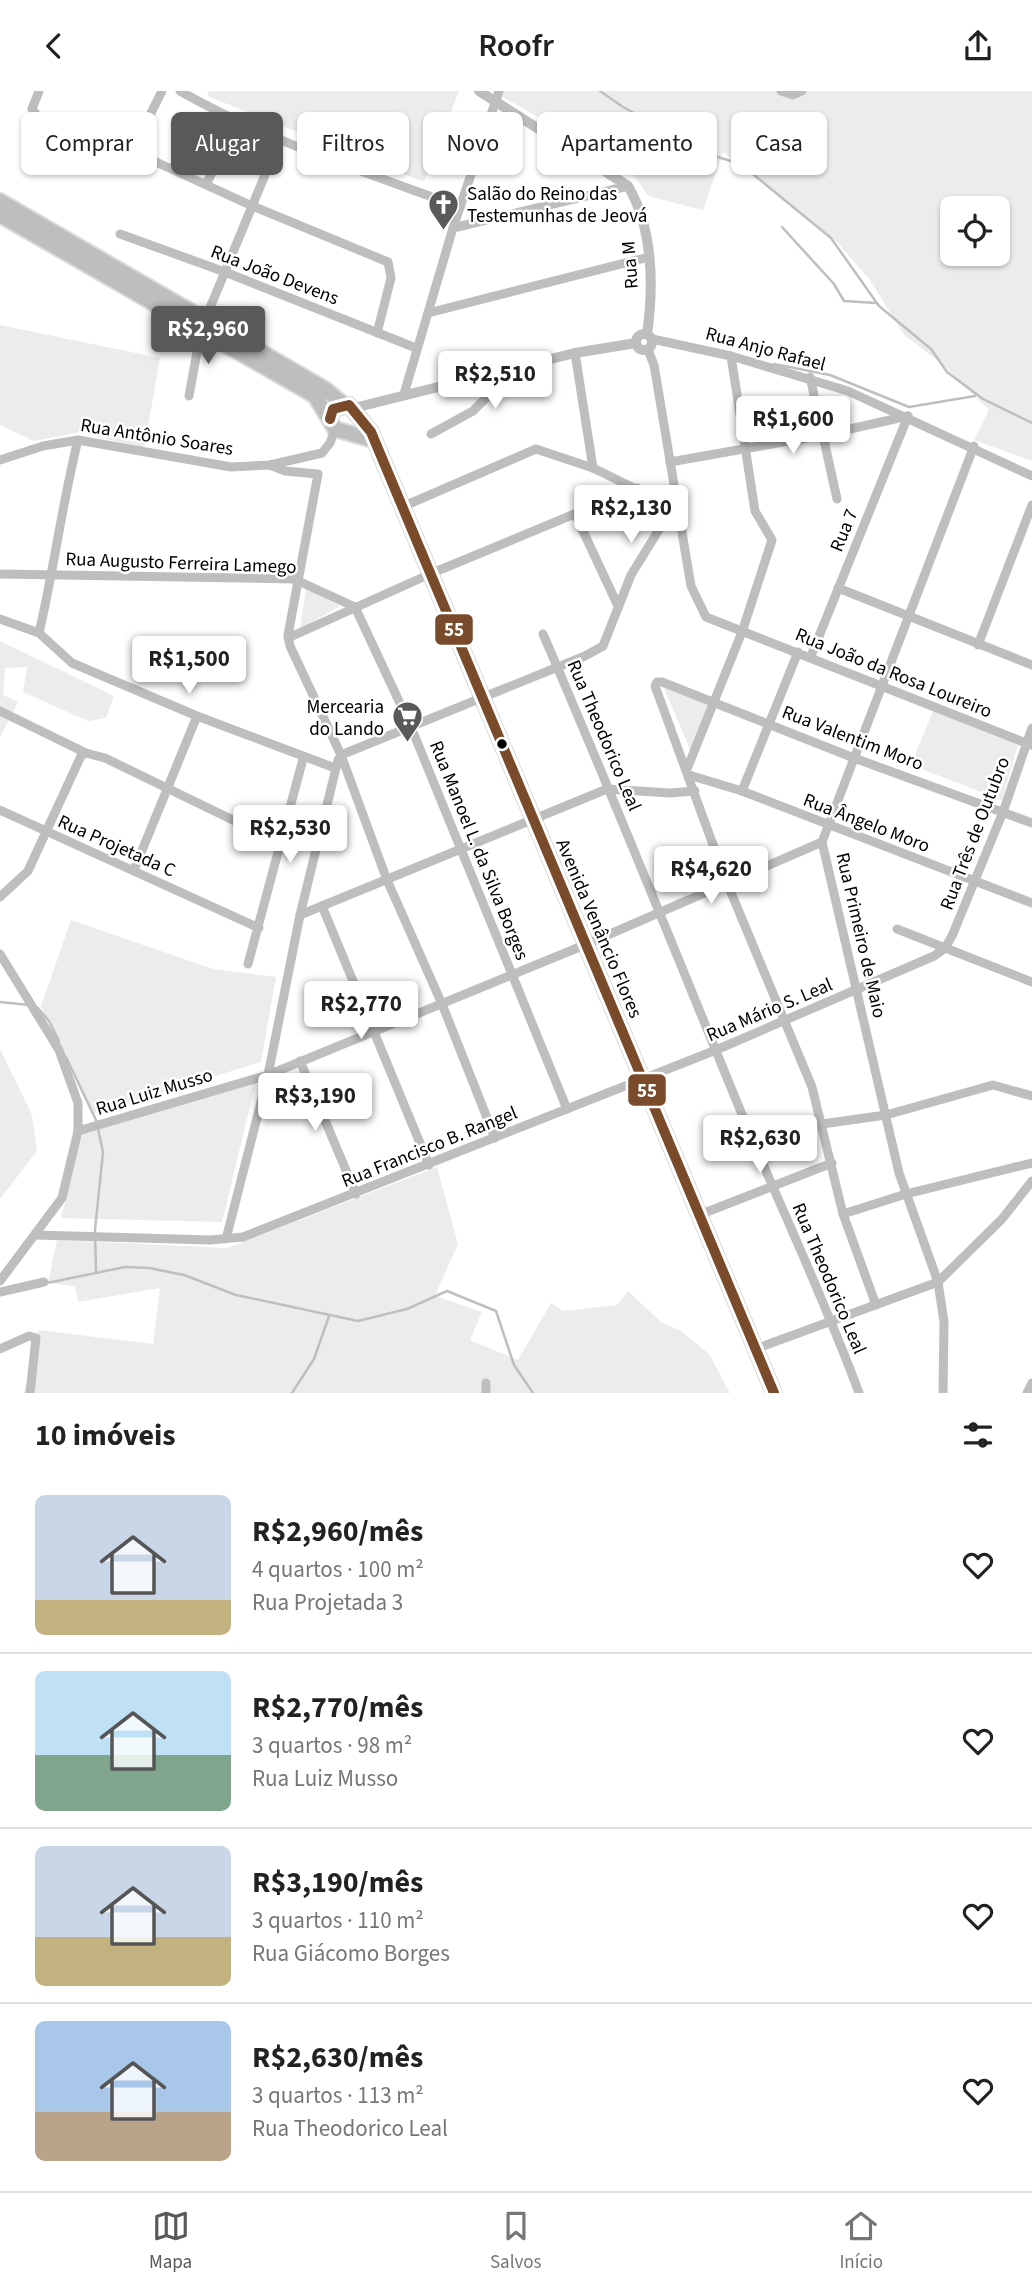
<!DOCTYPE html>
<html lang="pt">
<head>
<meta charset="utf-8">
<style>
	:root { --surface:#fff; --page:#f2f2f2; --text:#222; --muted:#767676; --line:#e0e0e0; --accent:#595959 }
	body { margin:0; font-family:"Source Sans 3",sans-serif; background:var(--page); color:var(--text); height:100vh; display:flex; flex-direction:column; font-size:26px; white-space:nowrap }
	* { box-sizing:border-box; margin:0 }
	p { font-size:23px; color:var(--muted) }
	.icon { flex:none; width:38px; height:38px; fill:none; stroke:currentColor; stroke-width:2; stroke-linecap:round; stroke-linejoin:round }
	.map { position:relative; height:1302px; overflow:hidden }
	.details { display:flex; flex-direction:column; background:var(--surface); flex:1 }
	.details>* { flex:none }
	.hud { position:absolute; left:21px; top:21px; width:990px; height:63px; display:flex; gap:14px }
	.tools { position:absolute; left:940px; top:105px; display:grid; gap:14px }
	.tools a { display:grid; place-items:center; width:70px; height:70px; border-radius:10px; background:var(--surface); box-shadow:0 2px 5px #0004; font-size:35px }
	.price { position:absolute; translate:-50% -60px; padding:0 16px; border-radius:7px; background:#fff; color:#222; font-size:23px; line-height:46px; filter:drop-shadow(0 2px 4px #0008) }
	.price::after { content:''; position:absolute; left:50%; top:42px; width:21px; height:16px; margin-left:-10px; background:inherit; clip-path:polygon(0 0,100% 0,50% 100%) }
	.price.on { background:var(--accent); color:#fff }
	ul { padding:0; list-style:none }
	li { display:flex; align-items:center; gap:21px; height:175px; padding:0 35px }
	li+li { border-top:2px solid var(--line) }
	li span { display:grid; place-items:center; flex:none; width:196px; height:140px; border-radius:10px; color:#555 }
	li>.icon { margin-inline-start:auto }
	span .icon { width:84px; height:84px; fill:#fffc; stroke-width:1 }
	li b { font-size:30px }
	h2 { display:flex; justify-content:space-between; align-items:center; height:84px; padding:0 35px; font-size:30px }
	.pill { padding:0 24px; border-radius:10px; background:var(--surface); box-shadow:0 2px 5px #0004; font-size:24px; line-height:63px }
	.pill.on { background:var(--accent); color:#fff }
	header { display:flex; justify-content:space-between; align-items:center; height:91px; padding:0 35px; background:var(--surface); font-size:32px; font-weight:600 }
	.menu { display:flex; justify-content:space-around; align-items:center; height:98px; border-top:2px solid var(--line); background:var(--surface); font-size:19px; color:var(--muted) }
	.menu a { display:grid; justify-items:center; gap:4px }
	.menu .on { color:var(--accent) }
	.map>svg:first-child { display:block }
	.green { fill:#ececec; fill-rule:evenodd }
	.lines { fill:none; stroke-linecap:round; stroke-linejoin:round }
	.stream { stroke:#bfbfbf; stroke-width:2.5 }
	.primary-casing { stroke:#dbdbdb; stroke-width:18 }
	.minor { stroke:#bebebe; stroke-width:9 }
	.tertiary { stroke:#bebebe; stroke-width:10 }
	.primary { stroke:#bebebe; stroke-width:14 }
	.bus-1-casing { stroke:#fff; stroke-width:16 }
	.bus-1 { stroke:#7a4b2a; stroke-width:10 }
	.bus-dot { fill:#000; stroke:#fff; stroke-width:2.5 }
	.labels { text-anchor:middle; stroke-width:5; stroke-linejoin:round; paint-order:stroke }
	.poi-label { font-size:19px; fill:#000; stroke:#fff; text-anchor:start }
	.street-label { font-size:19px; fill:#000; stroke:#fff }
	.line-badge { stroke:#fff; stroke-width:2.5 }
	.badge-label { font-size:19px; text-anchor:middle; font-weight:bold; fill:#fff }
</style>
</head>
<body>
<header><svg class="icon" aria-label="back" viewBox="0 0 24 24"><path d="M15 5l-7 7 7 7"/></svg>Roofr<svg class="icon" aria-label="share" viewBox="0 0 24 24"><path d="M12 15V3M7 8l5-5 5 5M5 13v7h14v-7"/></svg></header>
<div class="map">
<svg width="1032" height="1302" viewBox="0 0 1032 1302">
	<rect width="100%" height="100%" fill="#fff"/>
	<g class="green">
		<polygon points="209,0 459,0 424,91 207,5"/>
		<path d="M 492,0 L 1032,0 L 1032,370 L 974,349 L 989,319 L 942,273 L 904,244 L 870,189 L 836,150 L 723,61 L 703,119 L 648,105 L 629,77 ZM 952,117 L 998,117 L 998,163 L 952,163 Z"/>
		<polygon points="0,234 160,267 144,358 81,341 34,350 0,334"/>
		<polygon points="306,497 340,515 300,538"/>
		<polygon points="0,550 114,605 106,627 88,630 23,601 27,576 5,577 3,604 18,611 0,646"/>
		<polygon points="664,597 710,612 691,661"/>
		<polygon points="933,620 1018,654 1002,709 911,674"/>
		<polygon points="71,829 213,878 276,886 261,971 92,1023 41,915"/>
		<polygon points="0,958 32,1024 37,1060 0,1108"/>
		<polygon points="257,987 222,1131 61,1127 82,1042"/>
		<polygon points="437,1076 458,1153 435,1205 482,1221 470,1249 518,1269 551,1212 563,1220 617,1214 628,1200 661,1231 681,1240 709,1263 730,1302 24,1302 38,1239 153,1253 160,1197 78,1211 75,1195 48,1192 57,1149 227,1157"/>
	</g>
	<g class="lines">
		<g class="stream">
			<polyline points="600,0 623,16 711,64 738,72 749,80 831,147 879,215 931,258 947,281 983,308 1032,332"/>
			<polyline points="782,136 834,193 844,210 876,212"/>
			<polyline points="774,273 830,284 909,316 975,305"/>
			<polyline points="0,911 29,914"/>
			<polyline points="38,917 49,930 59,950"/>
			<polyline points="66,966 96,1029 103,1061 95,1139 96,1182"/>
			<polyline points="47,1192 125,1176 149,1177 184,1184 236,1204 358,1230 407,1218 447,1200 496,1220 514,1274 533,1302"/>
			<polyline points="292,1302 314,1268 329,1225"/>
		</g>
		<defs>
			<g id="primary">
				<polyline points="0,110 325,298 343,313"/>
				<polyline points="0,124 315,305 335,338 373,349"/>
				<polyline points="330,328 333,318 349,314 371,341 774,1302"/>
			</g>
		</defs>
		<use href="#primary" class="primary-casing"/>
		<g class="minor">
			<polyline points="39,0 32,18 39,27 132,60 250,114 388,171 391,187 377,242"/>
			<path d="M 180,0 C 268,50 364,81 460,116"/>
			<polyline points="781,0 793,4 802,0"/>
			<polyline points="132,60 162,0"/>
			<polyline points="207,92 235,31"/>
			<polyline points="453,137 628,95"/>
			<polyline points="120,143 225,181 416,257"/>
			<polyline points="428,222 649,166"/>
			<polyline points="205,229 279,50"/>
			<polyline points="652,248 731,265 848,300 1032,385"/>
			<polyline points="648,259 654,274 691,495 706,526 1031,654"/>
			<polyline points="575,262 593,377"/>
			<polyline points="810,286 837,408"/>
			<polyline points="404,303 453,137 499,0"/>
			<polyline points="189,305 201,239"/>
			<polyline points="431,343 473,320 491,302 526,286 534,272"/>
			<polyline points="0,369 43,355 78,349 231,376 270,374 322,362 330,352 335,338"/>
			<polyline points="670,371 823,344 908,325"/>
			<polyline points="270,374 285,380 318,383 288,544 290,555 341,664 387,789 442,913 495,1047"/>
			<polyline points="402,416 536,358 593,377 673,416"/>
			<polyline points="575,423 618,515"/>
			<polyline points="0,483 294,488 355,516"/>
			<polyline points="838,497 1032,574"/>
			<polyline points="355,516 411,636 567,1018"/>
			<polyline points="0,528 39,542 72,572 197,625 335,677"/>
			<path d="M 39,542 C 54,478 62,413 78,349"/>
			<path d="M 543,543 C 614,707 680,873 748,1038 C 785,1126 826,1212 859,1302"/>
			<polyline points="288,547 430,483 637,397"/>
			<polyline points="978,554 1032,414"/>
			<polyline points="811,565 908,325"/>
			<polyline points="0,620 86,662"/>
			<polyline points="687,678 742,541 772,449 755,420 731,265"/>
			<polyline points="689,684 742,700 1032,812"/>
			<polyline points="742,700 798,561"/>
			<polyline points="0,719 259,837"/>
			<polyline points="134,779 197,625"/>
			<polyline points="0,806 28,780 81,665 86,662 105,667 280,752"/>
			<polyline points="322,815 429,1074"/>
			<polyline points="300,824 607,698 670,702 695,700"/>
			<polyline points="897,838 1032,891"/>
			<polyline points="0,863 59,959 78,1012 78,1040 62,1107 0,1190"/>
			<polyline points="248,873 303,668"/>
			<polyline points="300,970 356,1103"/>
			<polyline points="822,1033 886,1024 993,994 1032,1005"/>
			<polyline points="78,1040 268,984 587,853 822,751"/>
			<polyline points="843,1123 906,1103 1032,1072"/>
			<polyline points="699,1124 832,1072"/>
			<polyline points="36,1144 210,1149 243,1146 716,959 934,865 945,857 952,845 1003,721 1032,637"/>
			<polyline points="226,1148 268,984 300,824 338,669 341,664 585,565 603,555 631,484 676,411"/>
			<polyline points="0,1201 44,1191"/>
			<polyline points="876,1214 843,1123 812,996 727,792 655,595 657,591 662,591 854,667 1032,732"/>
			<polyline points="0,1258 29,1245 36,1247 30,1302"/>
			<polyline points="755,1258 938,1191 1002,1128 1032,1090"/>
			<polyline points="486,1302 486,1292"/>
			<polyline points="943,1302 944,1231 938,1191 899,1082 822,751 974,355"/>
			<polyline points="1027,1302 1032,1292"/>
		</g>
		<g class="tertiary">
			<path d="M 479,0 L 628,95 C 653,137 654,195 647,243"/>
			<circle cx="644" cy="251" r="8"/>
			<polyline points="354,317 575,262 636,252"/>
		</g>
		<use href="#primary" class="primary"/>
		<defs>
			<polyline id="bus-1" points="330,328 333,318 349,314 371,341 774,1302"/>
		</defs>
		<use href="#bus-1" class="bus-1-casing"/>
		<use href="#bus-1" class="bus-1"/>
	</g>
	<defs>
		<symbol id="church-pin" viewBox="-11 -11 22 30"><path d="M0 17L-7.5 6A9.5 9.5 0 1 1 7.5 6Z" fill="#595959" stroke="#fff"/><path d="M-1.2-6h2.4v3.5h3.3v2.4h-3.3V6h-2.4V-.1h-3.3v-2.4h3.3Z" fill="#fff"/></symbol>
		<symbol id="supermarket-pin" viewBox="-11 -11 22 30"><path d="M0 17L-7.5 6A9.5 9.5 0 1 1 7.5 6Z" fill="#595959" stroke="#fff"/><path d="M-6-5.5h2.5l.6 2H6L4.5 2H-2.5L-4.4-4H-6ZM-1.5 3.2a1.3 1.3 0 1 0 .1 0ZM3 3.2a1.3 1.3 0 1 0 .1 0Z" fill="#fff"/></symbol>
	</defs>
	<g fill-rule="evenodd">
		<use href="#church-pin" x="426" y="96" width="35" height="47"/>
		<use href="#supermarket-pin" x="390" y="608" width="35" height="47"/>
	</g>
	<circle class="bus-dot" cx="502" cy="653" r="6"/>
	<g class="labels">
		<g class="poi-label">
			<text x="467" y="109">Salão do Reino das<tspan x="467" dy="22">Testemunhas de Jeová</tspan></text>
			<text x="384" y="622" text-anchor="end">Mercearia<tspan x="384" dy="22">do Lando</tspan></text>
		</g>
		<g class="street-label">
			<text transform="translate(629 174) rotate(-94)" y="7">Rua M</text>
			<text transform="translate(275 183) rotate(21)" y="7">Rua João Devens</text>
			<text transform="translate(766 257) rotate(15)" y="7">Rua Anjo Rafael</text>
			<text transform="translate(157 345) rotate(9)" y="7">Rua Antônio Soares</text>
			<text transform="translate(843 439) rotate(-68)" y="7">Rua 7</text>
			<text transform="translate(181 471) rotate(2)" y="7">Rua Augusto Ferreira Lamego</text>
			<text transform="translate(894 581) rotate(22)" y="7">Rua João da Rosa Loureiro</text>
			<text transform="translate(605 644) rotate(67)" y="7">Rua Theodorico Leal</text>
			<text transform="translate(853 646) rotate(21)" y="7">Rua Valentim Moro</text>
			<text transform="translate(867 731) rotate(21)" y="7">Rua Ângelo Moro</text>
			<text transform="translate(974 742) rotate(-69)" y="7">Rua Três de Outubro</text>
			<text transform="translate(117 754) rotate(24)" y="7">Rua Projetada C</text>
			<text transform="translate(480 759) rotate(68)" y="7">Rua Manoel L. da Silva Borges</text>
			<text transform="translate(600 837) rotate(67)" y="7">Avenida Venâncio Flores</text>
			<text transform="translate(862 844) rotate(77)" y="7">Rua Primeiro de Maio</text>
			<text transform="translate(769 918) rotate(-23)" y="7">Rua Mário S. Leal</text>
			<text transform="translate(154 1000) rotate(-17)" y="7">Rua Luiz Musso</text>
			<text transform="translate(429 1055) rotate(-22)" y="7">Rua Francisco B. Rangel</text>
			<text transform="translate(830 1187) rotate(67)" y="7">Rua Theodorico Leal</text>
		</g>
	</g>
	<g class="line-badge">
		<rect x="434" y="522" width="40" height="33" rx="7" fill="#7a4b2a"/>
		<rect x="627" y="982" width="40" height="34" rx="7" fill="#7a4b2a"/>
	</g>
	<g class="badge-label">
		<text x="454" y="545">55</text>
		<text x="647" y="1006">55</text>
	</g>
</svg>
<div class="tools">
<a><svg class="icon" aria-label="locate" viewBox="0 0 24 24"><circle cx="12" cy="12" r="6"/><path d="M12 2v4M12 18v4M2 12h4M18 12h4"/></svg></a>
</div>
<b class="price on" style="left:208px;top:275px">R$2,960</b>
<b class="price" style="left:495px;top:320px">R$2,510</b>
<b class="price" style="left:793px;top:365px">R$1,600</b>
<b class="price" style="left:631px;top:454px">R$2,130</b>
<b class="price" style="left:189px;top:605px">R$1,500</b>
<b class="price" style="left:290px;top:774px">R$2,530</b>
<b class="price" style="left:711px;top:815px">R$4,620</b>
<b class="price" style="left:361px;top:950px">R$2,770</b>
<b class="price" style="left:315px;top:1042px">R$3,190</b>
<b class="price" style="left:760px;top:1084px">R$2,630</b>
<div class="hud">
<a class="pill">Comprar</a>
<a class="pill on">Alugar</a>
<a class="pill">Filtros</a>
<a class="pill">Novo</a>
<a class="pill">Apartamento</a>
<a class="pill">Casa</a>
</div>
</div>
<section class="details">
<h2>10 imóveis<svg class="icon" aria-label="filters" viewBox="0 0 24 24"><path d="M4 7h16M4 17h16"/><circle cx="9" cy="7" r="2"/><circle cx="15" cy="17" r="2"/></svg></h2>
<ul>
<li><span style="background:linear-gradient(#c9d6e8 75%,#c2b280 0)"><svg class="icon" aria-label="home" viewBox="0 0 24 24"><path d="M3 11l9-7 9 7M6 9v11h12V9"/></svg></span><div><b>R$2,960/mês</b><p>4 quartos · 100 m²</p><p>Rua Projetada 3</p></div><svg class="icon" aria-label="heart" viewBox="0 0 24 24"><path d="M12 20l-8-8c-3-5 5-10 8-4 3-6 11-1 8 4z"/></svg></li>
<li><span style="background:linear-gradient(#bfe0f5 60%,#7fa58c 0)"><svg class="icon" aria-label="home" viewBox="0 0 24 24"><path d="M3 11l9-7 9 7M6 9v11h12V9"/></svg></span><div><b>R$2,770/mês</b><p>3 quartos · 98 m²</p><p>Rua Luiz Musso</p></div><svg class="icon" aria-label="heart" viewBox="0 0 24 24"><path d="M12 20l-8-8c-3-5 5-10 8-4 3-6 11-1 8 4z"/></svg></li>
<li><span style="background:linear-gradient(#c9d6e8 65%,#c2b280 0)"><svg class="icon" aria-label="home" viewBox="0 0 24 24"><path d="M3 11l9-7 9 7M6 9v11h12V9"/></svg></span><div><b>R$3,190/mês</b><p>3 quartos · 110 m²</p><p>Rua Giácomo Borges</p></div><svg class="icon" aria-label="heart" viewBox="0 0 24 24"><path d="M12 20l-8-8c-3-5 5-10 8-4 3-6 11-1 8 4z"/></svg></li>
<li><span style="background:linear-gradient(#a9c7e8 65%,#b9a48a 0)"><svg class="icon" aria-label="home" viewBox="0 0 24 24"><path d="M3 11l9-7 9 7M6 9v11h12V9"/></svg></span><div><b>R$2,630/mês</b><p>3 quartos · 113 m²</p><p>Rua Theodorico Leal</p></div><svg class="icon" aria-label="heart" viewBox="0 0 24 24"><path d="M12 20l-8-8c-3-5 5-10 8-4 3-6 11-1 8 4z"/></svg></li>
</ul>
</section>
<nav class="menu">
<a class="on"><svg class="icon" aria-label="map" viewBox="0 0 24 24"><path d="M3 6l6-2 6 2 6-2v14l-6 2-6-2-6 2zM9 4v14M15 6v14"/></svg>Mapa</a>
<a><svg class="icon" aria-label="saved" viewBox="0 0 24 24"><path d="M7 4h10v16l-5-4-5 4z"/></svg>Salvos</a>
<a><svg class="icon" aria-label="home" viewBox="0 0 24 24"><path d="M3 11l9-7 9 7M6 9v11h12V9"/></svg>Início</a>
</nav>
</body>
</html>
